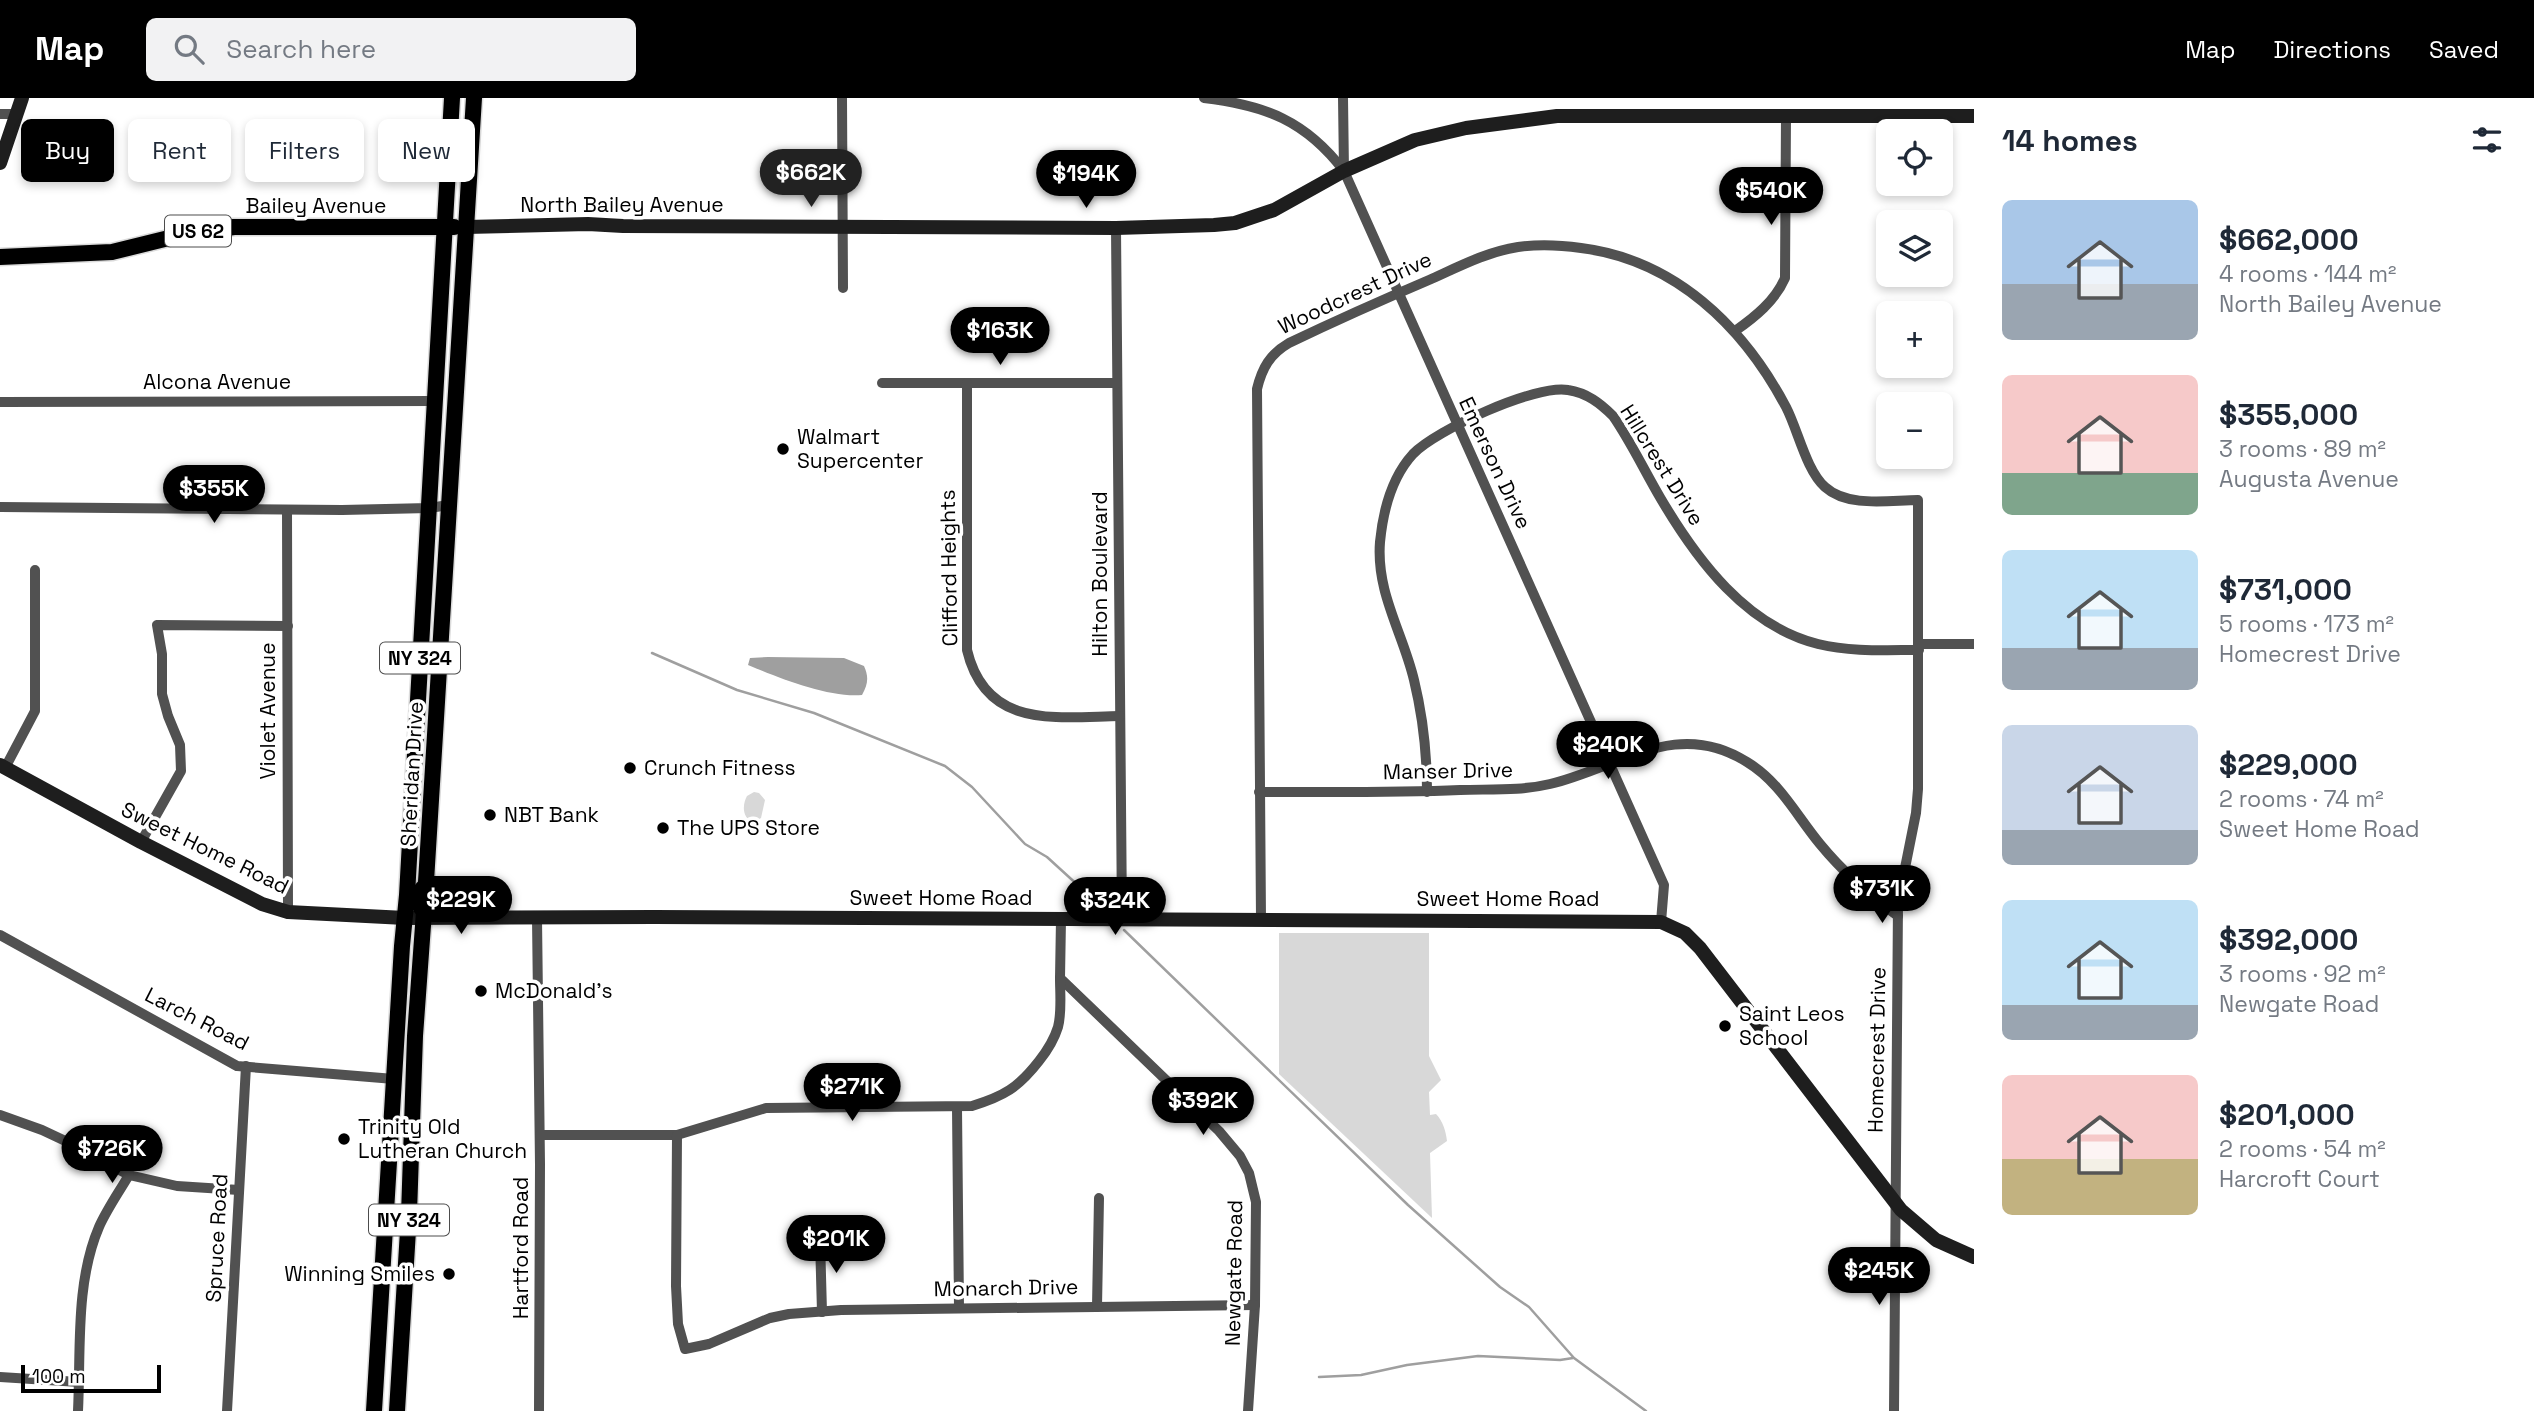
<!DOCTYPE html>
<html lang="en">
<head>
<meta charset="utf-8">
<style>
	:root { --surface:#fff; --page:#f2f2f3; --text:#1f2937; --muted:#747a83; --accent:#000 }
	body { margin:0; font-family:"Space Grotesk",sans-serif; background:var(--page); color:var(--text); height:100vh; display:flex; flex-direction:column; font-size:26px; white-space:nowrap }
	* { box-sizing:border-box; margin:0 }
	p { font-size:23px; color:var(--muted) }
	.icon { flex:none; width:38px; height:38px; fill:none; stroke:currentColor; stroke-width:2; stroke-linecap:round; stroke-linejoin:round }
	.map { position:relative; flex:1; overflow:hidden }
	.sheet { display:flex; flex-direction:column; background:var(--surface); width:560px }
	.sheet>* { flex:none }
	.top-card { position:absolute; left:21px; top:21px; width:665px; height:63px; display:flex; gap:14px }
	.tools { position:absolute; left:1876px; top:21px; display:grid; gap:14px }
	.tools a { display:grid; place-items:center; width:77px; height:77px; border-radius:10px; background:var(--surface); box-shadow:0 4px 10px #0003; font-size:35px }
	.scale { position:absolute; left:21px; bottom:18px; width:140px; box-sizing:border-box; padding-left:7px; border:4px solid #000; border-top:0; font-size:19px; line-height:24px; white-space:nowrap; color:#000; -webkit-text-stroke:5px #fff; paint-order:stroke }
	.price { position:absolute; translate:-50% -60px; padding:0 16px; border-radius:24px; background:var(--accent); color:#fff; font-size:23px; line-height:46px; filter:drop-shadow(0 2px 4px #0008) }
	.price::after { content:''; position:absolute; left:50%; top:42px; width:21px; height:16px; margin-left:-10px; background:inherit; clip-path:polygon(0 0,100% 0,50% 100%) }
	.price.current { background:#222; color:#fff }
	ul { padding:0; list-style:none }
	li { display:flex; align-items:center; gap:21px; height:175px; padding:0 28px }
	li span { display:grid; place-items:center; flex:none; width:196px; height:140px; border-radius:10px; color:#555 }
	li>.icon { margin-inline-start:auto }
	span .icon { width:84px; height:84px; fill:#fffc; stroke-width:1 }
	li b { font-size:30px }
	h2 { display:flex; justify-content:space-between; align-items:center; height:84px; padding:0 28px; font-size:30px }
	.pill { padding:0 24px; border-radius:10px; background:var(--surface); box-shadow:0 4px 10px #0003; font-size:24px; line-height:63px }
	.pill.current { background:var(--accent); color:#fff }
	header { display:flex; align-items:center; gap:42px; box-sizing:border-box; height:98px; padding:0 35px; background:var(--accent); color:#fff }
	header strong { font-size:33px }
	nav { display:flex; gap:38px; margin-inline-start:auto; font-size:24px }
	.search { width:490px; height:63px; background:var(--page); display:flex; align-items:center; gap:18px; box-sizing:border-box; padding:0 24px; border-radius:10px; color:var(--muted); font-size:26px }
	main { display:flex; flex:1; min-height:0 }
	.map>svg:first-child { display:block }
	.green { fill:#d8d8d8 }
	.water { fill:#9f9f9f }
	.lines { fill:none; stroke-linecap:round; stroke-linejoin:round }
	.stream { stroke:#9f9f9f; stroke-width:2.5 }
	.primary-casing { stroke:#dbdbdb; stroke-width:19 }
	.street { stroke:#515151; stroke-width:10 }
	.secondary { stroke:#1e1e1e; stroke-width:14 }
	.primary { stroke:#000; stroke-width:16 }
	.poi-dot { fill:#000; stroke:#fff; stroke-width:2.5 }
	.labels { text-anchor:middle; stroke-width:7; stroke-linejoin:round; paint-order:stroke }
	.shield { fill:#fff; stroke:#4c4c4c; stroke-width:2 }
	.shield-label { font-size:19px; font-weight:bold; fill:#000 }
	.street-label { font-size:21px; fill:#000; stroke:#fff }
	.poi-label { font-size:21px; fill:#000; stroke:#fff; text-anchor:start }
</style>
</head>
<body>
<header>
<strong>Map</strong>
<div class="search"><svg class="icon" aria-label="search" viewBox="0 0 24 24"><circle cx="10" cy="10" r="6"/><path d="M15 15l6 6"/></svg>Search here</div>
<nav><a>Map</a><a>Directions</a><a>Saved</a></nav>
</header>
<main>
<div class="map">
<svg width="1974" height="1313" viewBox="0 0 1974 1313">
	<rect width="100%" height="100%" fill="#fff"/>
	<g class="green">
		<path d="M 754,694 L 759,695 L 765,702 L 761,720 L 754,724 C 742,721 742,707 747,698 Z"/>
		<path d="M 1279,835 L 1429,835 L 1429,958 L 1441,982 L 1429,994 L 1430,1017 L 1436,1016 C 1443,1023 1446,1034 1447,1043 L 1430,1055 L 1432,1120 L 1279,976 Z"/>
	</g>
	<path class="water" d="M 768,559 L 844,560 L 864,568 C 869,579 868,586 862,597 C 829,600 779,580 748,567 L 750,560 Z"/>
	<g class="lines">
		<g class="stream">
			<polyline points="652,555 737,592 814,615 945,668 972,689 1025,746 1047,759 1104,811"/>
			<polyline points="1124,832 1408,1107 1500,1189 1529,1209 1574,1260 1646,1313"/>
			<polyline points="1319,1279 1361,1277 1407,1267 1478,1258 1560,1262 1573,1260"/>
		</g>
		<defs>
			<g id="primary">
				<polyline points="0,159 112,154 185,136 234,129 454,129"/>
				<polyline points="374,1313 402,848 407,797 452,0"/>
				<polyline points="397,1313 409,1116 415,938 425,800 474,0"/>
			</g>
		</defs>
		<use href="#primary" class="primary-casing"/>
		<g class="street">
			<polyline points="842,0 843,190"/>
			<path d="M 1204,0 C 1265,7 1306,23 1344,73 L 1664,787 L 1661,824"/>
			<polyline points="1343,0 1344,73"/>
			<polyline points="0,16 16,16"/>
			<polyline points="1116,130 1122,821"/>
			<path d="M 1735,233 C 1755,219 1775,203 1785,180 L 1786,18"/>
			<polyline points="882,285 1117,285"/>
			<path d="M 967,285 L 967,552 C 986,632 1057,619 1120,618"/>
			<polyline points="0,304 435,303"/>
			<polyline points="0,409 342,412 429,410 449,407"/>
			<polyline points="287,412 288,814"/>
			<polyline points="1919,546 1974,546"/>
			<polyline points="5,670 35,613 35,472"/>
			<path d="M 1259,694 C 1326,694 1393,695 1460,692 C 1490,691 1521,693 1550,686 C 1619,670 1676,619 1747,664 C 1780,684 1796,717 1820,746 C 1843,774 1869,797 1898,818"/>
			<path d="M 1427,694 C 1427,656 1423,619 1414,582 C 1403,535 1376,495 1380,444 C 1383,413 1392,379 1413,356 C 1436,332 1536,286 1568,292 C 1587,295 1600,305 1613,318 C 1631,344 1645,374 1661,401 C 1697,462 1746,528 1818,546 C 1851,554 1885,552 1919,552"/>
			<polyline points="141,744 181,673 180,647 168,618 162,596 162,556 157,527 288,528"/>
			<polyline points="537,820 540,1066 539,1313"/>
			<polyline points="1061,821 1060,880 1219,1033 1240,1058 1249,1075 1256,1104 1255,1207 1248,1313"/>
			<path d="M 1261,821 L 1257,291 C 1262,270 1270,256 1289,245 C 1335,223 1382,202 1429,182 C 1458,169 1486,154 1518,149 C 1539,146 1560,147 1581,150 C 1675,162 1743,228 1786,309 C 1798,332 1806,372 1825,389 C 1848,410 1890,402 1918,402 L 1918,691 L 1916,715 L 1898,805 L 1894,1313"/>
			<polyline points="0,837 237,968 394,981"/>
			<polyline points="957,1010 959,1210"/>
			<polyline points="0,1017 42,1032 76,1048 129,1077 177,1088 239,1092"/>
			<path d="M 540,1037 L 677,1037 L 766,1010 L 972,1008 C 1004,998 1018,990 1039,963 C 1047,953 1054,942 1058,929 C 1062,914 1060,896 1060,880"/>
			<polyline points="677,1037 676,1188 678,1226 685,1251 709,1246 770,1220 789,1216 841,1212 1255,1207"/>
			<polyline points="820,1141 822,1214"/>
			<polyline points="1097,1209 1099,1100"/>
			<polyline points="0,1279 79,1284"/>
			<path d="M 78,1313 C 81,1253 75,1185 99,1129 C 107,1111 119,1094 129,1077"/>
			<polyline points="227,1313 246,968"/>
		</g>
		<g class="secondary">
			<polyline points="0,65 22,0"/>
			<polyline points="466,129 588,126 623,128 1116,130 1214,127 1235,125 1274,112 1344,73 1415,42 1466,30 1557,18 1974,18"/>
			<polyline points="0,667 141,744 262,806 288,814 405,820 654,819 1661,824 1685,835 1700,850 1901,1112 1936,1142 1974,1159"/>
		</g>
		<use href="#primary" class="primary"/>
	</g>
	<g class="poi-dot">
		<circle cx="783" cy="351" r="7"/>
		<circle cx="630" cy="670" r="7"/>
		<circle cx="490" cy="717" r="7"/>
		<circle cx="663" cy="730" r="7"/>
		<circle cx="481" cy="893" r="7"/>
		<circle cx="1725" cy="928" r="7"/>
		<circle cx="344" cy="1041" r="7"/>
		<circle cx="449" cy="1176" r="7"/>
	</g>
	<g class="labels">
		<g class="shield">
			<rect x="165" y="117.5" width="66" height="31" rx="5"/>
			<rect x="380" y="544.5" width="80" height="31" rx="5"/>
			<rect x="369" y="1106.5" width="80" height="31" rx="5"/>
		</g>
		<g class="shield-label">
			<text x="198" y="140">US 62</text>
			<text x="420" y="567">NY 324</text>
			<text x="409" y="1129">NY 324</text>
		</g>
		<g class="street-label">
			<text x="622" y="114">North Bailey Avenue</text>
			<text x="316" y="115">Bailey Avenue</text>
			<text transform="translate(1355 195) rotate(-25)" y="7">Woodcrest Drive</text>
			<text x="217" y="291">Alcona Avenue</text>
			<text transform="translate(1495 365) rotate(65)" y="7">Emerson Drive</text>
			<text transform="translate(1662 367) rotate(58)" y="7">Hillcrest Drive</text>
			<text transform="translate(949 470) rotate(-91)" y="7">Clifford Heights</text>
			<text transform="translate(1100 476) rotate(-90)" y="7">Hilton Boulevard</text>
			<text transform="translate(268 613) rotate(-90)" y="7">Violet Avenue</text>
			<text transform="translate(1448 673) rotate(-1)" y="7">Manser Drive</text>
			<text transform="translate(412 676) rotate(-87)" y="7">Sheridan Drive</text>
			<text transform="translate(205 750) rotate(26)" y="7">Sweet Home Road</text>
			<text x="941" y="807">Sweet Home Road</text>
			<text x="1508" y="808">Sweet Home Road</text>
			<text transform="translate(197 921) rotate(27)" y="7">Larch Road</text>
			<text transform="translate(1877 952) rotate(-89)" y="7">Homecrest Drive</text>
			<text transform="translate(217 1140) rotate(-87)" y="7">Spruce Road</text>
			<text transform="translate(521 1150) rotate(-90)" y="7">Hartford Road</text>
			<text transform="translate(1234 1175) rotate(-89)" y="7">Newgate Road</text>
			<text transform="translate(1006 1190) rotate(-1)" y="7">Monarch Drive</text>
		</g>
		<g class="poi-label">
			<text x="797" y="346">Walmart<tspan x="797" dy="24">Supercenter</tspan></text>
			<text x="644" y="677">Crunch Fitness</text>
			<text x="504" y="724">NBT Bank</text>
			<text x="677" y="737">The UPS Store</text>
			<text x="495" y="900">McDonald's</text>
			<text x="1739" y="923">Saint Leos<tspan x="1739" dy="24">School</tspan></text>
			<text x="358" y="1036">Trinity Old<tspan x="358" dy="24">Lutheran Church</tspan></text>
			<text x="435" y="1183" text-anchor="end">Winning Smiles</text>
		</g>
	</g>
</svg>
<div class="tools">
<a><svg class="icon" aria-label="locate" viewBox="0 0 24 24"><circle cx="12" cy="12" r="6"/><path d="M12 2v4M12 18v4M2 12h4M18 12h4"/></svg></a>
<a><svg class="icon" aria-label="layers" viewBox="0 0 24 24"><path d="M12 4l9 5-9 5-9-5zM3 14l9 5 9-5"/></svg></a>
<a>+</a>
<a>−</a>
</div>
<div class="scale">100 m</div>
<b class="price current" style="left:811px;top:111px">$662K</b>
<b class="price" style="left:1086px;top:112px">$194K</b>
<b class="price" style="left:1771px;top:129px">$540K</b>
<b class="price" style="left:1000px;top:269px">$163K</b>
<b class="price" style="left:214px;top:427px">$355K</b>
<b class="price" style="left:1608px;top:683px">$240K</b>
<b class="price" style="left:1882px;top:827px">$731K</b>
<b class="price" style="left:461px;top:838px">$229K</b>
<b class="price" style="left:1115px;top:839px">$324K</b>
<b class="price" style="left:852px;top:1025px">$271K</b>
<b class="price" style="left:1203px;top:1039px">$392K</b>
<b class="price" style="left:112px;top:1087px">$726K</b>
<b class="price" style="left:836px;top:1177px">$201K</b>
<b class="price" style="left:1879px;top:1209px">$245K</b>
<div class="top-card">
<a class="pill current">Buy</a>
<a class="pill">Rent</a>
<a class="pill">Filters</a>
<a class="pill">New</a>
</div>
</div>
<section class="sheet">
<h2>14 homes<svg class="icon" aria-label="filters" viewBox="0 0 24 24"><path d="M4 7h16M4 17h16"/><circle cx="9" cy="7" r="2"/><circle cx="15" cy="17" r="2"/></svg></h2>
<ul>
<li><span style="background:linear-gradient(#a9c7e8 60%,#9aa5b1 0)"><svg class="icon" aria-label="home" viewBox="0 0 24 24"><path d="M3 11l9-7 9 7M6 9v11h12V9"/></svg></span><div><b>$662,000</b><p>4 rooms · 144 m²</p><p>North Bailey Avenue</p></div></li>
<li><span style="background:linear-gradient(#f6c9c9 70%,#7fa58c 0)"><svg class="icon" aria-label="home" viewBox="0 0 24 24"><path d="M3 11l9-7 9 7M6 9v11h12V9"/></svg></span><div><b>$355,000</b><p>3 rooms · 89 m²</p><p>Augusta Avenue</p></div></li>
<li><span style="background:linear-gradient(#bfe0f5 70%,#9aa5b1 0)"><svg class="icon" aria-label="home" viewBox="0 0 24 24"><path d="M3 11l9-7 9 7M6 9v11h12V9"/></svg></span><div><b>$731,000</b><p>5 rooms · 173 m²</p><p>Homecrest Drive</p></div></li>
<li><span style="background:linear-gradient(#c9d6e8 75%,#9aa5b1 0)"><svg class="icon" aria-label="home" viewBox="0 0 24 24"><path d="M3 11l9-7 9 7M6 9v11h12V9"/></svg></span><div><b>$229,000</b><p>2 rooms · 74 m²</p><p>Sweet Home Road</p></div></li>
<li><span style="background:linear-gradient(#bfe0f5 75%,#9aa5b1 0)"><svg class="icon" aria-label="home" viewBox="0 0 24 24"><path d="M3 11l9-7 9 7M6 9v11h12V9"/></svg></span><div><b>$392,000</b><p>3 rooms · 92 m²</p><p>Newgate Road</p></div></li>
<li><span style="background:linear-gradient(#f6c9c9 60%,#c2b280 0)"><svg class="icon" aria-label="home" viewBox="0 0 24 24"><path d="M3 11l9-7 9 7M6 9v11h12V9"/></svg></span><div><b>$201,000</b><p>2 rooms · 54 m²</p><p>Harcroft Court</p></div></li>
</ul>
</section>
</main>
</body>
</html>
